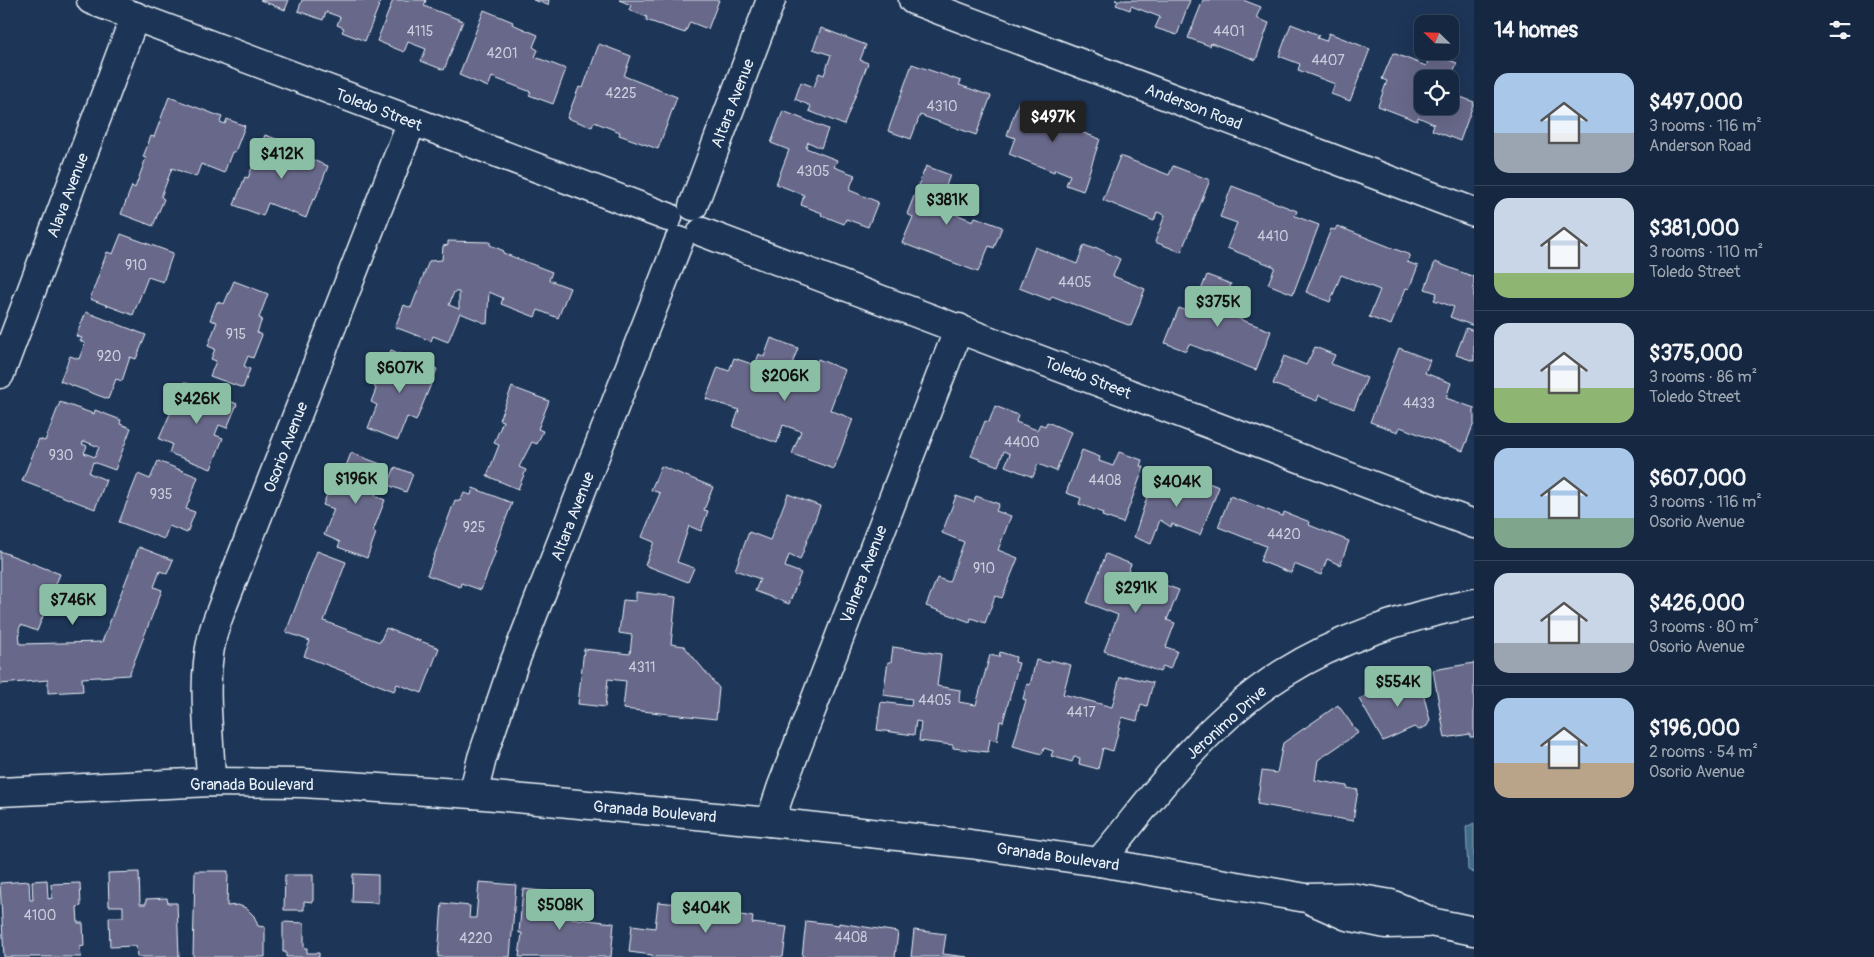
<!DOCTYPE html>
<html lang="en">
<head>
<meta charset="utf-8">
<style>
	:root { --surface:#162841; --page:#1f3048; --text:#f1f3f6; --muted:#9ea6b1; --line:#35445a; --accent:#8abfa5 }
	body { margin:0; font-family:Pangolin,sans-serif; background:var(--page); color:var(--text); height:100vh; display:flex; flex-direction:column; font-size:19px; white-space:nowrap }
	* { box-sizing:border-box; margin:0 }
	p { font-size:16px; color:var(--muted) }
	.icon { flex:none; width:28px; height:28px; fill:none; stroke:currentColor; stroke-width:2; stroke-linecap:round; stroke-linejoin:round }
	.map { position:relative; flex:1; overflow:hidden }
	.drawer { display:flex; flex-direction:column; background:var(--surface); width:400px }
	.drawer>* { flex:none }
	.needle { width:32px; rotate:293deg }
	.controls { position:absolute; left:1414px; top:15px; display:grid; gap:10px }
	.controls a { display:grid; place-items:center; width:45px; height:45px; border-radius:10px; background:var(--surface); box-shadow:0 5px 20px #0002,0 0 0 1px var(--line); font-size:25px }
	.price { position:absolute; translate:-50% -42px; padding:0 11px; border-radius:5px; background:var(--accent); color:#111; font-size:16px; line-height:32px; filter:drop-shadow(0 1px 2px #0008) }
	.price::after { content:''; position:absolute; left:50%; top:30px; width:15px; height:11px; margin-left:-8px; background:inherit; clip-path:polygon(0 0,100% 0,50% 100%) }
	.price.selected { background:#222; color:#fff }
	ul { padding:0; list-style:none }
	li { display:flex; align-items:center; gap:15px; height:125px; padding:0 20px }
	li+li { border-top:1px solid var(--line) }
	li span { display:grid; place-items:center; flex:none; width:140px; height:100px; border-radius:15px; color:#555 }
	li>.icon { margin-inline-start:auto }
	span .icon { width:60px; height:60px; fill:#fffc; stroke-width:1 }
	li b { font-size:21px }
	h2 { display:flex; justify-content:space-between; align-items:center; height:60px; padding:0 20px; font-size:21px }
	main { display:flex; flex:1; min-height:0 }
	.map>svg:first-child { display:block }
	.water { fill:#436d8a; stroke:#85a2b6 }
	.building { fill:#68678a; stroke:#e8f1f8; fill-rule:evenodd }
	.lines { fill:none; stroke-linecap:round; stroke-linejoin:round }
	.minor-casing { stroke:#e8f1f8; stroke-width:31 }
	.minor { stroke:#1d3557; stroke-width:28 }
	.labels { text-anchor:middle; stroke-width:5; stroke-linejoin:round; paint-order:stroke }
	.number-label { font-size:14px; fill:#c8cedc }
	.street-label { font-size:16px; fill:#e8f1f8; stroke:#1d3557 }
</style>
</head>
<body>
<main>
<div class="map">
<svg width="1474" height="957" viewBox="0 0 1474 957">
	<rect width="100%" height="100%" fill="#1d3557"/>
	<filter id="ink" filterUnits="userSpaceOnUse"><feTurbulence type="fractalNoise" baseFrequency=".02" numOctaves="2"/><feDisplacementMap in="SourceGraphic" scale="10" xChannelSelector="R" yChannelSelector="G"/><feConvolveMatrix kernelMatrix="1 2 1 2 8 2 1 2 1" color-interpolation-filters="sRGB"/></filter>
	<g filter="url(#ink)">
		<polygon class="water" points="1474,823 1474,873 1468,870 1466,827"/>
		<g class="building">
			<polygon points="260,0 289,0 285,10"/>
			<polygon points="302,0 381,0 365,41 342,32 344,28 337,25 340,17 326,12 323,20 298,11"/>
			<polygon points="393,0 426,0 424,6 463,21 444,70 421,61 426,49 408,42 404,52 377,41"/>
			<polygon points="533,0 549,0 548,5"/>
			<polygon points="619,0 719,0 708,29 690,22 685,33 646,20 647,17 629,10 631,5"/>
			<polygon points="1115,0 1190,0 1177,35 1155,28 1160,17 1131,6 1130,10 1116,5 1118,1"/>
			<polygon points="1203,0 1243,0 1261,7 1256,18 1269,23 1256,60 1211,43 1210,46 1188,38"/>
			<polygon points="484,10 513,22 512,24 538,35 533,47 538,50 535,57 566,69 553,104 529,95 531,92 492,77 488,87 459,75"/>
			<polygon points="1291,24 1319,35 1317,38 1326,41 1329,33 1370,49 1350,101 1331,94 1335,84 1298,70 1300,64 1279,56"/>
			<polygon points="821,28 866,45 860,60 868,63 844,125 809,111 811,106 795,99 801,82 814,87 819,73 824,75 831,55 813,49"/>
			<polygon points="599,44 631,56 624,76 677,97 658,149 619,135 620,132 594,122 592,127 567,118 579,87 583,88"/>
			<polygon points="1393,53 1426,66 1431,53 1457,63 1450,81 1450,79 1422,79 1422,106 1450,106 1450,98 1456,100 1458,96 1474,102 1460,141 1432,130 1434,124 1418,117 1417,121 1378,106 1387,81 1382,79"/>
			<polygon points="912,64 961,81 959,85 991,96 976,135 920,115 911,139 888,131"/>
			<polygon points="169,97 222,117 220,122 225,124 227,119 245,126 235,152 232,152 224,173 201,164 196,177 172,168 161,197 164,199 153,226 121,214 132,186 135,188 146,158 143,157 151,136 154,137"/>
			<polygon points="1019,101 1083,125 1081,132 1100,139 1083,191 1066,185 1070,175 1055,169 1054,172 1009,154 1015,138 1007,135"/>
			<polygon points="783,111 828,129 821,148 808,142 806,148 837,160 834,167 855,175 849,190 878,202 868,227 846,219 844,224 821,215 822,213 801,205 804,195 776,184 789,150 771,143"/>
			<polygon points="265,135 285,142 282,148 295,153 299,144 313,149 310,159 328,166 315,200 313,199 306,218 268,203 263,216 234,205 245,177 248,178"/>
			<polygon points="1120,156 1169,175 1173,166 1210,180 1181,252 1155,242 1165,215 1157,212 1154,221 1103,200"/>
			<polygon points="926,166 950,175 938,207 973,221 975,217 1002,227 994,248 989,246 978,272 902,243 913,217 907,214"/>
			<polygon points="1232,186 1297,211 1295,216 1319,225 1293,294 1268,284 1275,267 1227,248 1237,223 1220,217"/>
			<polygon points="1337,226 1410,255 1407,262 1418,266 1409,289 1406,288 1391,325 1369,317 1380,290 1341,275 1330,302 1306,292 1331,229 1335,230"/>
			<polygon points="121,234 173,253 163,282 148,277 133,315 90,299 107,252 113,254"/>
			<path d="M 448,241 L 490,242 L 490,245 L 504,251 L 503,253 L 552,272 L 549,280 L 570,288 L 558,318 L 538,310 L 535,317 L 501,304 L 503,298 L 489,292 L 487,324 L 460,313 L 448,342 L 433,336 L 431,341 L 395,327 L 404,305 L 411,308 L 429,261 L 442,260 L 443,246 L 448,245 ZM 454,292 L 459,292 L 459,309 L 449,305 Z"/>
			<polygon points="1084,245 1094,249 1095,247 1120,259 1113,276 1145,289 1131,326 1052,296 1050,300 1019,288 1035,247 1077,264"/>
			<polygon points="1435,262 1474,277 1474,326 1450,317 1454,307 1434,300 1437,293 1425,289"/>
			<polygon points="1207,275 1231,284 1221,312 1271,331 1256,370 1189,344 1186,351 1165,343 1179,308 1192,313"/>
			<polygon points="234,281 268,294 259,318 262,319 257,333 262,335 253,358 248,356 244,366 250,369 243,388 210,376 216,361 211,359 215,349 208,346 217,322 210,320 217,302 224,304"/>
			<polygon points="86,312 146,335 136,359 130,357 122,381 116,379 108,399 60,381 70,356 79,359 85,343 80,341 82,338 76,336"/>
			<polygon points="1466,328 1474,331 1474,361 1456,355"/>
			<polygon points="771,338 798,348 788,375 793,377 790,384 806,390 818,359 845,370 830,410 853,419 834,469 792,454 801,431 783,425 777,443 733,427 739,410 706,399 718,367 729,371 734,358 755,365 759,354 764,357"/>
			<polygon points="1315,347 1335,355 1331,364 1367,378 1354,409 1319,395 1317,401 1273,384 1284,356 1306,365"/>
			<polygon points="1399,348 1430,360 1425,373 1451,383 1446,398 1474,408 1474,423 1463,451 1400,427 1398,432 1370,422"/>
			<polygon points="391,350 437,369 416,421 407,417 398,440 368,428 377,405 371,402 376,389 373,384 376,381 379,381"/>
			<polygon points="184,382 237,404 227,428 219,425 215,435 223,438 211,469 169,453 172,444 159,439"/>
			<polygon points="512,387 549,401 538,429 543,431 537,444 532,442 519,467 526,470 518,489 487,476 499,445 494,443 503,421 499,420"/>
			<path d="M 60,402 L 94,414 L 95,410 L 121,420 L 120,424 L 131,428 L 115,470 L 93,462 L 89,473 L 106,480 L 95,509 L 22,481 L 39,439 L 45,441 ZM 84,441 L 99,447 L 95,457 L 84,453 L 87,446 L 82,444 Z"/>
			<polygon points="995,406 1018,415 1016,422 1037,430 1040,424 1045,426 1047,422 1071,432 1056,471 1038,464 1033,477 1005,466 1010,454 1004,451 998,466 971,456 985,421 989,422"/>
			<polygon points="1082,450 1100,457 1099,461 1113,466 1119,452 1142,460 1140,466 1144,467 1123,523 1102,516 1103,513 1079,504 1081,498 1066,493"/>
			<polygon points="351,453 386,466 375,496 385,500 373,531 376,533 367,558 338,547 340,542 324,535 334,509 323,505 333,479 340,482"/>
			<polygon points="158,461 198,477 186,509 195,512 187,533 169,526 164,539 119,522 138,474 150,479"/>
			<polygon points="661,466 713,487 704,510 708,511 701,531 689,526 677,562 694,568 688,582 645,565 654,542 642,537 660,493 651,490"/>
			<polygon points="395,467 413,474 406,492 388,485"/>
			<polygon points="1190,476 1219,487 1200,535 1172,524 1171,527 1160,520 1151,544 1134,537 1152,482 1176,491 1177,488 1184,491"/>
			<polygon points="473,488 512,503 494,550 496,551 481,590 461,583 460,587 427,575 455,500 460,501 464,493 471,495"/>
			<polygon points="788,494 820,506 800,560 789,555 785,567 801,573 789,604 755,591 760,579 735,570 749,532 770,540"/>
			<polygon points="956,496 974,502 976,496 999,504 996,511 1011,516 998,550 1018,558 1002,598 995,596 985,623 971,618 970,622 926,606 937,578 949,582 964,542 942,533"/>
			<polygon points="1230,496 1283,516 1284,512 1310,522 1309,525 1349,541 1340,565 1327,559 1321,575 1294,564 1291,573 1260,561 1266,546 1218,527"/>
			<polygon points="139,547 173,560 167,574 160,571 154,587 162,590 129,675 82,678 83,691 48,693 48,680 0,684 0,551 60,574 37,631 21,625 19,629 20,644 102,642"/>
			<polygon points="317,551 346,562 324,621 380,642 386,628 439,648 422,693 397,684 394,691 304,656 310,641 286,632"/>
			<polygon points="1106,554 1131,564 1128,571 1147,578 1149,573 1167,581 1165,585 1179,590 1167,620 1175,623 1166,647 1177,651 1170,669 1163,666 1160,672 1104,651 1118,615 1087,603"/>
			<polygon points="636,592 676,597 671,644 684,646 719,688 716,719 623,709 626,681 608,679 605,707 578,704 584,649 630,654 632,635 619,633 623,600 636,601"/>
			<polygon points="893,647 941,654 937,686 960,690 959,702 976,705 990,655 999,657 1000,652 1016,657 1015,662 1019,663 1003,722 1000,721 997,741 990,739 988,752 953,748 953,745 919,741 921,722 916,721 914,735 877,730 881,702 911,706 912,699 883,695 888,662 891,662"/>
			<polygon points="1036,660 1049,663 1051,660 1071,665 1063,694 1112,707 1120,677 1126,678 1126,676 1153,683 1147,706 1141,704 1137,721 1122,717 1113,751 1103,748 1098,769 1079,764 1080,758 1074,757 1072,762 1051,756 1053,751 1044,748 1042,754 1013,746 1026,700 1023,699 1027,684 1030,685"/>
			<polygon points="1474,663 1474,737 1470,737 1470,734 1445,738 1433,670"/>
			<polygon points="1418,674 1430,720 1427,726 1419,730 1414,727 1383,741 1359,699"/>
			<polygon points="1338,705 1358,733 1318,760 1315,780 1347,786 1347,788 1358,790 1353,821 1257,804 1262,771 1277,773 1283,743"/>
			<polygon points="195,871 228,871 227,906 238,905 246,908 254,916 258,926 265,927 265,957 193,957"/>
			<polygon points="139,872 140,904 146,904 146,899 167,898 168,903 177,903 179,957 137,957 136,946 110,947 109,917 123,917 123,906 109,906 108,873"/>
			<polygon points="353,874 378,875 378,903 352,902"/>
			<polygon points="285,875 313,875 313,902 304,901 304,910 284,910"/>
			<polygon points="47,880 48,899 52,898 51,884 80,883 81,906 77,907 78,923 83,923 84,946 80,947 81,957 4,957 0,883 29,881 30,900 33,900 32,881"/>
			<polygon points="479,882 516,885 510,957 438,957 442,903 470,906 469,918 476,918"/>
			<polygon points="523,889 554,892 551,916 614,923 611,957 519,957 522,933 519,933"/>
			<polygon points="658,902 689,905 689,902 736,908 735,914 753,917 752,923 787,927 783,957 652,957 652,955 629,952 632,925 655,928"/>
			<polygon points="806,921 839,925 839,923 898,932 895,957 802,957"/>
			<polygon points="283,922 304,923 304,948 307,948 307,953 319,953 319,957 286,957 286,952 283,952"/>
			<polygon points="914,930 946,934 943,954 967,957 911,957"/>
		</g>
		<g class="lines">
			<defs>
				<g id="minor">
					<polyline points="91,0 668,217"/>
					<polyline points="913,0 1474,212"/>
					<polyline points="693,206 771,0"/>
					<polyline points="702,232 1474,524"/>
					<polyline points="0,374 135,16"/>
					<path d="M 211,782 C 210,735 201,685 212,638 C 214,627 219,616 223,605 L 412,121"/>
					<polyline points="0,792 211,782 302,783 473,794 770,822 970,844 1099,862 1306,898 1350,897 1391,904 1435,923 1474,931"/>
					<polyline points="473,794 482,758 513,666 679,241"/>
					<polyline points="770,822 782,786 959,328"/>
					<path d="M 1099,862 C 1125,832 1148,800 1174,771 C 1206,734 1242,699 1284,673 C 1341,637 1408,616 1474,603"/>
					<polyline points="1313,901 1347,916 1386,924 1426,923"/>
				</g>
			</defs>
			<use href="#minor" class="minor-casing"/>
			<use href="#minor" class="minor"/>
		</g>
	</g>
	<g class="labels">
		<g class="number-label">
			<text x="420" y="36">4115</text>
			<text x="1229" y="36">4401</text>
			<text x="502" y="58">4201</text>
			<text x="1328" y="65">4407</text>
			<text x="621" y="98">4225</text>
			<text x="942" y="111">4310</text>
			<text x="813" y="176">4305</text>
			<text x="1273" y="241">4410</text>
			<text x="136" y="270">910</text>
			<text x="1075" y="287">4405</text>
			<text x="236" y="339">915</text>
			<text x="109" y="361">920</text>
			<text x="1419" y="408">4433</text>
			<text x="1022" y="447">4400</text>
			<text x="61" y="460">930</text>
			<text x="1105" y="485">4408</text>
			<text x="161" y="499">935</text>
			<text x="474" y="532">925</text>
			<text x="1284" y="539">4420</text>
			<text x="984" y="573">910</text>
			<text x="642" y="672">4311</text>
			<text x="935" y="705">4405</text>
			<text x="1081" y="717">4417</text>
			<text x="40" y="920">4100</text>
			<text x="851" y="942">4408</text>
			<text x="476" y="943">4220</text>
		</g>
		<g class="street-label">
			<text transform="translate(732 103) rotate(-69)" y="6">Altara Avenue</text>
			<text transform="translate(1194 106) rotate(21)" y="6">Anderson Road</text>
			<text transform="translate(379 109) rotate(21)" y="6">Toledo Street</text>
			<text transform="translate(67 195) rotate(-69)" y="6">Alava Avenue</text>
			<text transform="translate(1088 377) rotate(21)" y="6">Toledo Street</text>
			<text transform="translate(285 447) rotate(-69)" y="6">Osorio Avenue</text>
			<text transform="translate(572 516) rotate(-69)" y="6">Altara Avenue</text>
			<text transform="translate(863 574) rotate(-69)" y="6">Valnera Avenue</text>
			<text transform="translate(1226 722) rotate(-42)" y="6">Jeronimo Drive</text>
			<text x="252" y="790">Granada Boulevard</text>
			<text transform="translate(655 811) rotate(5)" y="6">Granada Boulevard</text>
			<text transform="translate(1058 856) rotate(8)" y="6">Granada Boulevard</text>
		</g>
	</g>
</svg>
<div class="controls">
<a><svg class="needle" viewBox="-14 -14 28 28"><path d="M0-13l5 13h-10z" fill="#e53935"/><path d="M0 13l5-13h-10z" fill="#9ea6b1"/></svg></a>
<a><svg class="icon" aria-label="locate" viewBox="0 0 24 24"><circle cx="12" cy="12" r="6"/><path d="M12 2v4M12 18v4M2 12h4M18 12h4"/></svg></a>
</div>
<b class="price selected" style="left:1053px;top:143px">$497K</b>
<b class="price" style="left:282px;top:180px">$412K</b>
<b class="price" style="left:947px;top:226px">$381K</b>
<b class="price" style="left:1218px;top:328px">$375K</b>
<b class="price" style="left:400px;top:394px">$607K</b>
<b class="price" style="left:785px;top:402px">$206K</b>
<b class="price" style="left:197px;top:425px">$426K</b>
<b class="price" style="left:356px;top:505px">$196K</b>
<b class="price" style="left:1177px;top:508px">$404K</b>
<b class="price" style="left:1136px;top:614px">$291K</b>
<b class="price" style="left:73px;top:626px">$746K</b>
<b class="price" style="left:1398px;top:708px">$554K</b>
<b class="price" style="left:560px;top:931px">$508K</b>
<b class="price" style="left:706px;top:934px">$404K</b>
</div>
<section class="drawer">
<h2>14 homes<svg class="icon" aria-label="filters" viewBox="0 0 24 24"><path d="M4 7h16M4 17h16"/><circle cx="9" cy="7" r="2"/><circle cx="15" cy="17" r="2"/></svg></h2>
<ul>
<li><span style="background:linear-gradient(#a9c7e8 60%,#9aa5b1 0)"><svg class="icon" aria-label="home" viewBox="0 0 24 24"><path d="M3 11l9-7 9 7M6 9v11h12V9"/></svg></span><div><b>$497,000</b><p>3 rooms · 116 m²</p><p>Anderson Road</p></div></li>
<li><span style="background:linear-gradient(#c9d6e8 75%,#8fb573 0)"><svg class="icon" aria-label="home" viewBox="0 0 24 24"><path d="M3 11l9-7 9 7M6 9v11h12V9"/></svg></span><div><b>$381,000</b><p>3 rooms · 110 m²</p><p>Toledo Street</p></div></li>
<li><span style="background:linear-gradient(#c9d6e8 65%,#8fb573 0)"><svg class="icon" aria-label="home" viewBox="0 0 24 24"><path d="M3 11l9-7 9 7M6 9v11h12V9"/></svg></span><div><b>$375,000</b><p>3 rooms · 86 m²</p><p>Toledo Street</p></div></li>
<li><span style="background:linear-gradient(#a9c7e8 70%,#7fa58c 0)"><svg class="icon" aria-label="home" viewBox="0 0 24 24"><path d="M3 11l9-7 9 7M6 9v11h12V9"/></svg></span><div><b>$607,000</b><p>3 rooms · 116 m²</p><p>Osorio Avenue</p></div></li>
<li><span style="background:linear-gradient(#c9d6e8 70%,#9aa5b1 0)"><svg class="icon" aria-label="home" viewBox="0 0 24 24"><path d="M3 11l9-7 9 7M6 9v11h12V9"/></svg></span><div><b>$426,000</b><p>3 rooms · 80 m²</p><p>Osorio Avenue</p></div></li>
<li><span style="background:linear-gradient(#a9c7e8 65%,#b9a48a 0)"><svg class="icon" aria-label="home" viewBox="0 0 24 24"><path d="M3 11l9-7 9 7M6 9v11h12V9"/></svg></span><div><b>$196,000</b><p>2 rooms · 54 m²</p><p>Osorio Avenue</p></div></li>
</ul>
</section>
</main>
</body>
</html>
